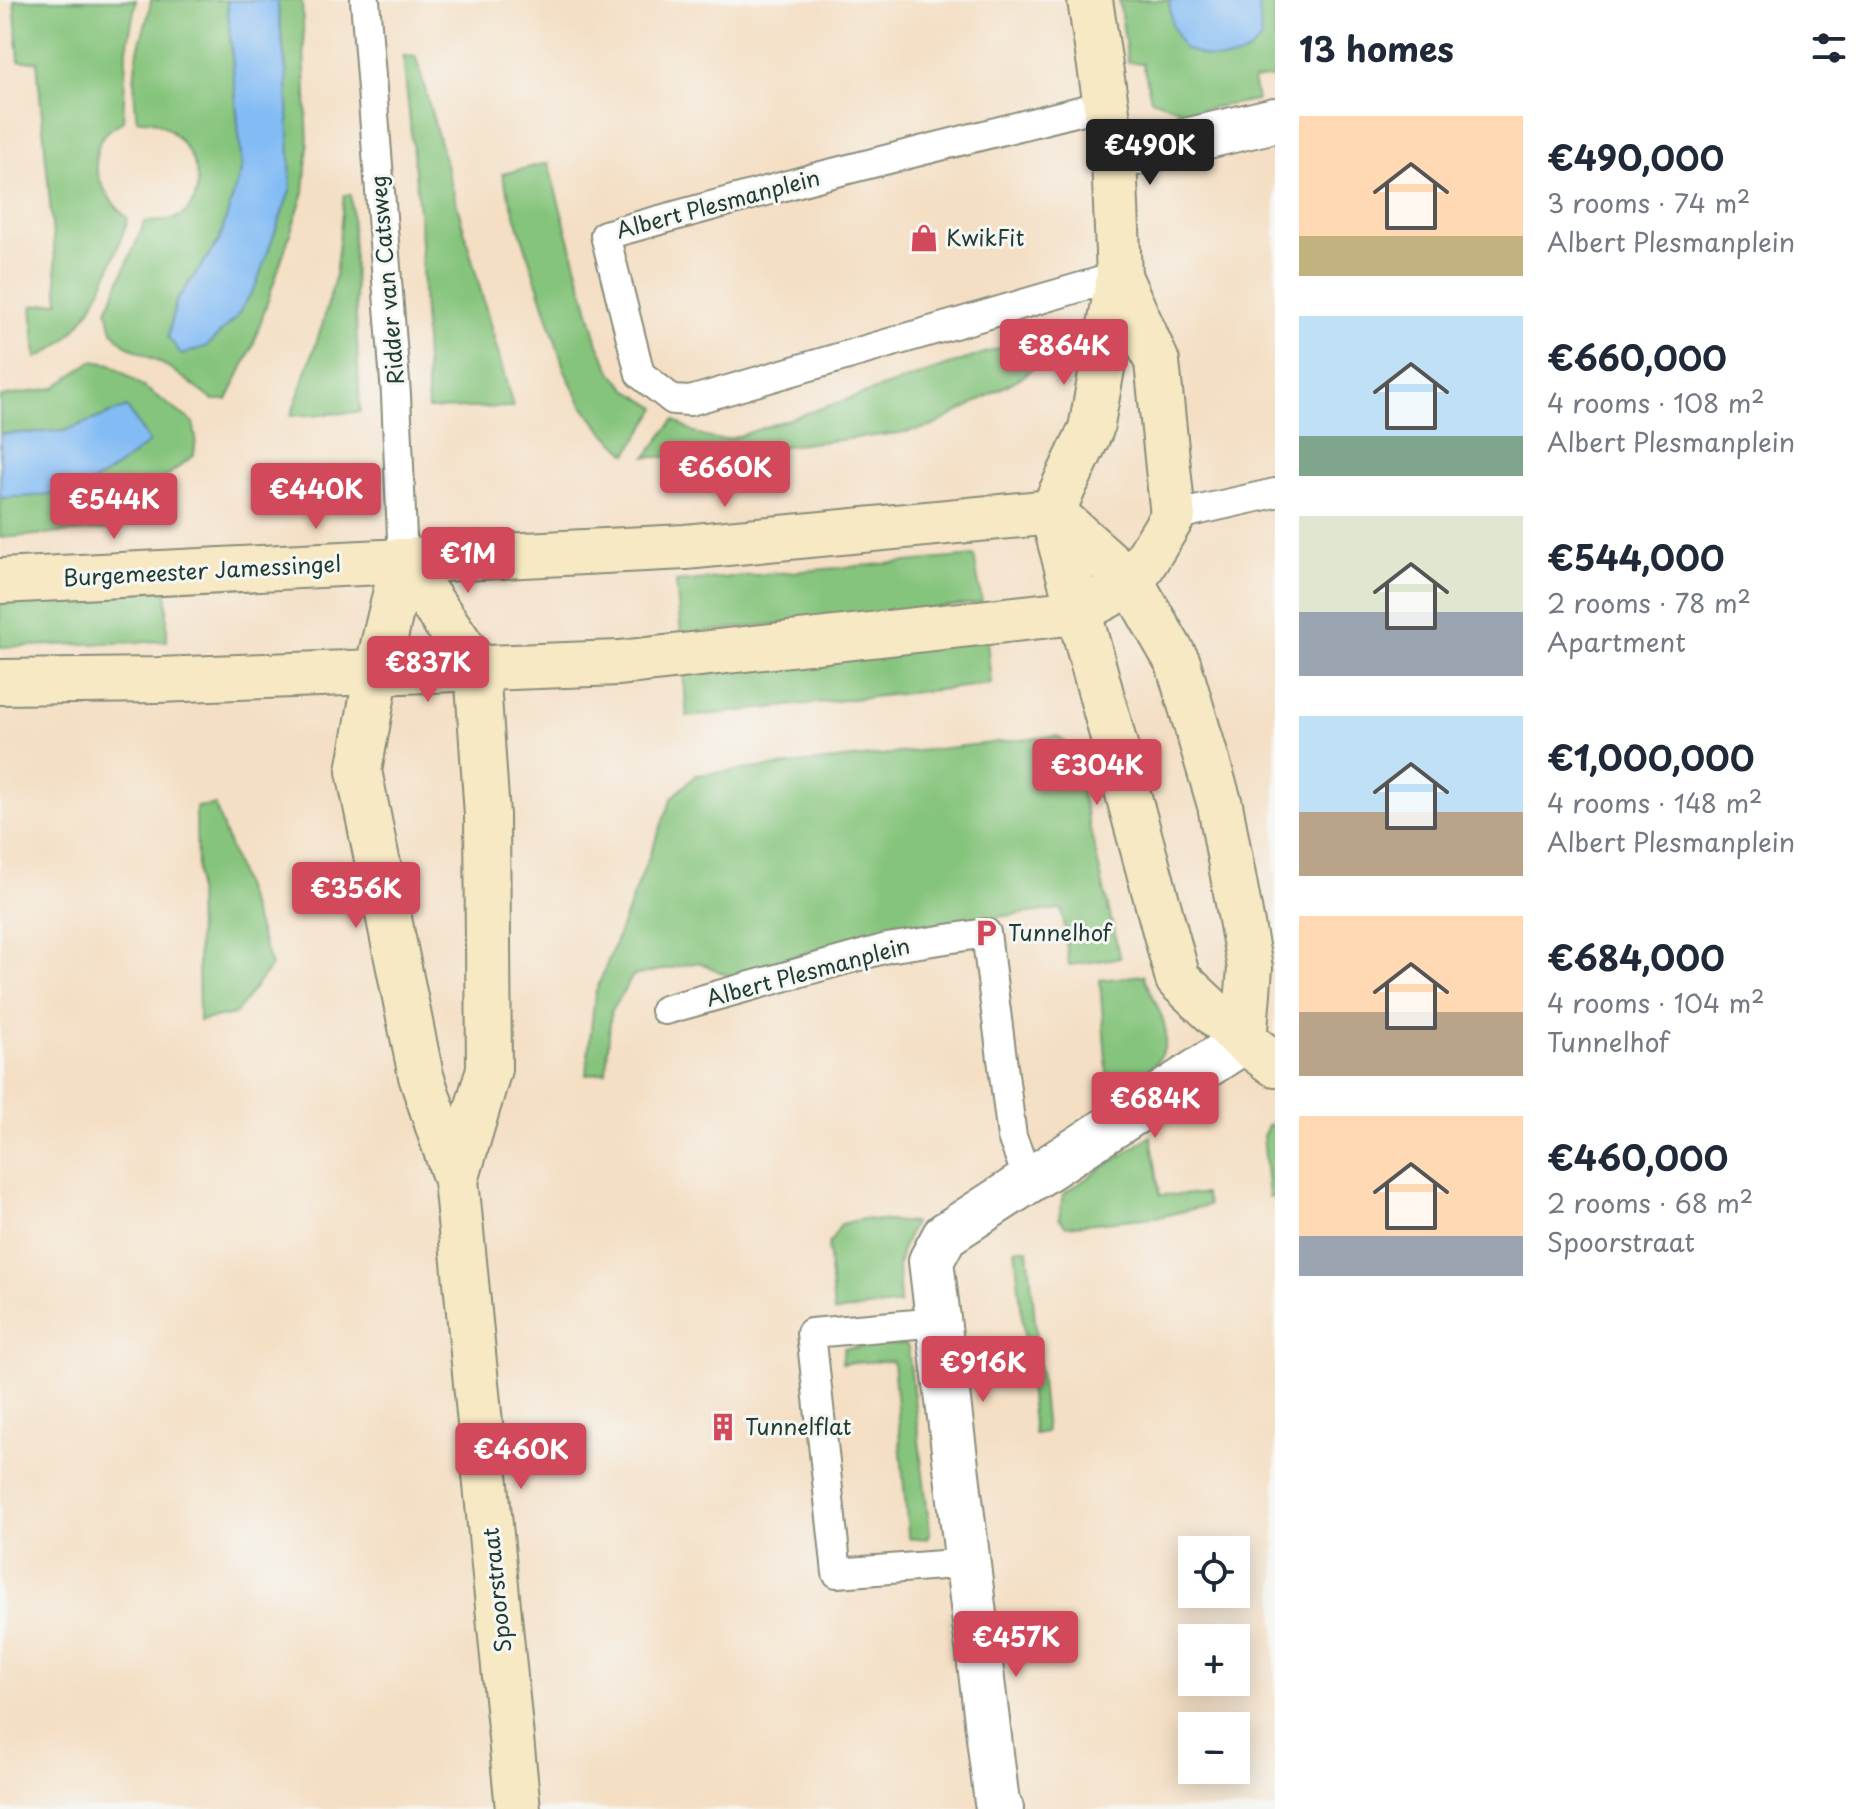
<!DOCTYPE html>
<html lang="en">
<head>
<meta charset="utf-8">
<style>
	:root { --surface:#fff; --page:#f2f2f3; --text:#1f2937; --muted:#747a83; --accent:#d1495b }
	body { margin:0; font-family:"Playpen Sans",sans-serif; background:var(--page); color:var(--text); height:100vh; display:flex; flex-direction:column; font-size:30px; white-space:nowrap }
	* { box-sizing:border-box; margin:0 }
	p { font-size:26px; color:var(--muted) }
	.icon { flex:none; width:44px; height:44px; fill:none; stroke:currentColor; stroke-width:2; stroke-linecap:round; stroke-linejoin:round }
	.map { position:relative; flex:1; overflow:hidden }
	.panel { display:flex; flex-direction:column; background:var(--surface); width:600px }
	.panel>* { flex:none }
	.fabs { position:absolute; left:1178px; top:1536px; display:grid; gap:16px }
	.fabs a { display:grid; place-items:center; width:72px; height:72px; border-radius:0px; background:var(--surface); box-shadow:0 4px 20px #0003; font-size:40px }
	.price { position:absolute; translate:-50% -68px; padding:0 18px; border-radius:8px; background:var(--accent); color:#fff; font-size:26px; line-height:52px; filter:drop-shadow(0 2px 4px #0008) }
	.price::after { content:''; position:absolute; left:50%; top:48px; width:24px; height:18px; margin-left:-12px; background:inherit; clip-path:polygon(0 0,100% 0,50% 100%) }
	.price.on { background:#222; color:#fff }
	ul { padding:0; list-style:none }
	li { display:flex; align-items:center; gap:24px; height:200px; padding:0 24px }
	li span { display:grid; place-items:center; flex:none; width:224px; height:160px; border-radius:0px; color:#555 }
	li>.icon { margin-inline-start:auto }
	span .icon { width:96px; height:96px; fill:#fffc; stroke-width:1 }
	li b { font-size:34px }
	h2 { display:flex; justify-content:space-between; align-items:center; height:96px; padding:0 24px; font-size:34px }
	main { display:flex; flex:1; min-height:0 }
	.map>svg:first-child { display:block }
	.green { fill:#85c47c; stroke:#528058; stroke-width:2 }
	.water { fill:#83bcf4; stroke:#517c94; stroke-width:2 }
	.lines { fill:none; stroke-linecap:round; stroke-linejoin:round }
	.lane-casing { stroke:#8a8e7c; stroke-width:32 }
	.street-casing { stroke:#8a8e7c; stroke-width:48 }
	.secondary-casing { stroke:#8a8e7c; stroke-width:48 }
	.lane { stroke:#fff; stroke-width:28 }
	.street { stroke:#fff; stroke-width:44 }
	.secondary { stroke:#f6e9c3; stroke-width:44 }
	.labels { text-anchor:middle; stroke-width:6; stroke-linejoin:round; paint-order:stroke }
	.street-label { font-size:22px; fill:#1f3d34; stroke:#f6f6f2 }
	.poi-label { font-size:22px; fill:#1f3d34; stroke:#f6f6f2; text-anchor:start }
</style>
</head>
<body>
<main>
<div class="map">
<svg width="1275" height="1809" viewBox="0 0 1275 1809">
	<rect width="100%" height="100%" fill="#f6f6f2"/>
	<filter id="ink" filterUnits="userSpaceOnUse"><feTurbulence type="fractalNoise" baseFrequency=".0125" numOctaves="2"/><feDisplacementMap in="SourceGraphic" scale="16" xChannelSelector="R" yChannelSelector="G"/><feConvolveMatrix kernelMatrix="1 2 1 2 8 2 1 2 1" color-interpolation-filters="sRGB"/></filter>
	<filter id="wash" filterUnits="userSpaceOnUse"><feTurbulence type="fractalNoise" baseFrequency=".006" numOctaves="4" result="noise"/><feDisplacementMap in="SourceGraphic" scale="32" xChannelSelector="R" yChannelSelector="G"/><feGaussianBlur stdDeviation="1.8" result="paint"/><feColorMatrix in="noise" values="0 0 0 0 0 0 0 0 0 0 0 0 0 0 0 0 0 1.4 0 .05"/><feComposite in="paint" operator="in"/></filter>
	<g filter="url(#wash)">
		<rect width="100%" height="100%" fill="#f4dfc4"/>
		<g class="green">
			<path d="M 14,0 L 136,0 L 126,54 L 123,121 C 117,125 107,130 103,136 C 84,167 107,199 128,219 C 110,269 90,337 36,358 L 32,306 L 59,302 L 37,61 L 19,61 Z"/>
			<path d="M 151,0 L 227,0 L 242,168 L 219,241 L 176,302 L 168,337 L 178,348 L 287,79 L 277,0 L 302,0 L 308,145 L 304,192 L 252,348 L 227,400 L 213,400 L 170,368 L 124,344 L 112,331 L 107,310 L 145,222 C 158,221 177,222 187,211 C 213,182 186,135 156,122 C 150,119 143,120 137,120 C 134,99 133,77 137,56 C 140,37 149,20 151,0 Z"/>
			<polygon points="1119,0 1275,0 1275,77 1253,80 1257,100 1186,112 1151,99 1143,63 1128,62"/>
			<polygon points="403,56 416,57 513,407 428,409 420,221"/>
			<polygon points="548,163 598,344 612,373 628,390 657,408 627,454 603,431 582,405 565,371 502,174"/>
			<polygon points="344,195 351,195 360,412 291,416 322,326 335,277"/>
			<path d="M 1047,332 L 1046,347 L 1041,361 L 1024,376 L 931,427 L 900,433 L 686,457 L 646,457 L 674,420 C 694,433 708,443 733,438 Z"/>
			<path d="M 92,361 L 111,364 L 193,422 L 196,438 L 194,455 L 153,487 L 154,509 L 109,529 L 0,538 L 0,498 C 71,494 93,487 149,442 L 127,407 L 64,431 L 0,434 L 0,397 L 54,388 Z"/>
			<polygon points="974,556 982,603 681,634 676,582"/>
			<polygon points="167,589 167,641 0,647 0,596"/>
			<polygon points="987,640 991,684 687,717 683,669"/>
			<polygon points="1057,736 1071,747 1120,958 1069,965 1062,909 880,931 729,976 699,962 633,976 611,1011 606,1072 586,1075 595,994 672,798 696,775"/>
			<polygon points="215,805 271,966 235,1014 199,1021 196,807"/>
			<path d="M 1143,975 C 1150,992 1161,1010 1165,1028 C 1173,1062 1132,1085 1109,1099 L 1100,980 Z"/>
			<polygon points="1269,1124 1275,1127 1275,1197 1269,1197 1263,1136"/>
			<polygon points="1151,1136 1160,1195 1205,1194 1209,1205 1163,1216 1066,1226 1059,1218 1063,1194"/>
			<polygon points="862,1219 914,1223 903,1246 898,1266 900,1304 834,1312 828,1246 841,1224"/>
			<polygon points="1015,1249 1028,1249 1046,1432 1034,1434"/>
			<polygon points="905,1344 908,1348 930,1532 927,1538 910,1539 908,1533 893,1361 842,1363 844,1348"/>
		</g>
		<g class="water">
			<polygon points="227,0 277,0 287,79 291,188 256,285 236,318 207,346 182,355 168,337 176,302 219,241 242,168"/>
			<path d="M 1169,0 L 1259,0 L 1261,39 C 1237,69 1214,60 1183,48 L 1172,25 Z"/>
			<path d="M 127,407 L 149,442 C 130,458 110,474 87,485 C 61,497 28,496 0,498 L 0,434 L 64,431 Z"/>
		</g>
	</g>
	<g filter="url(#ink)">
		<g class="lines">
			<defs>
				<g id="lane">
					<polyline points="365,0 396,395 403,561"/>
					<polyline points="1107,104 821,176 605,235 640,374 673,400 690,401 1119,276"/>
					<polyline points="1173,516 1275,493"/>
					<polyline points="665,1010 887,948 986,933 1012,1137 1029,1181"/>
					<polyline points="939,1322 811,1333 837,1573 968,1563"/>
				</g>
				<g id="street">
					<polyline points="1114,158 1275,120"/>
					<polyline points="1001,1809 997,1803 931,1261 945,1235 1244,1041"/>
				</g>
				<g id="secondary">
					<polyline points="1090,0 1114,158 1119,276 1091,429 1052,512 1178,979 1244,1041 1275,1064"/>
					<polyline points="403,561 377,671 359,771 421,1076 456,1180 518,1809"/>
					<polyline points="403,561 477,668"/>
					<polyline points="0,581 685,547 1052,512 1132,583 1178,663 1220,805 1250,968 1244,1041"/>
					<polyline points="0,682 158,680 619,663 1077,612 1132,583 1173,516 1157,362 1119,276"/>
					<polyline points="456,1180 489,1069 487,815 477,668"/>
				</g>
			</defs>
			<use href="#lane" class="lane-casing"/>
			<use href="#street" class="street-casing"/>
			<use href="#secondary" class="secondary-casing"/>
			<use href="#lane" class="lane"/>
			<use href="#street" class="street"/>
			<use href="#secondary" class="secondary"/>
		</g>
	</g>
	<defs>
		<symbol id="shop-bare" viewBox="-9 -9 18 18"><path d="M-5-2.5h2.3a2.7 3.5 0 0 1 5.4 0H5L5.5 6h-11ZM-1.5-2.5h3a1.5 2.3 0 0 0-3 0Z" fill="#d1495b" stroke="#f6f6f2" stroke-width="2.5" paint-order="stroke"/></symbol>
		<symbol id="parking-bare" viewBox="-9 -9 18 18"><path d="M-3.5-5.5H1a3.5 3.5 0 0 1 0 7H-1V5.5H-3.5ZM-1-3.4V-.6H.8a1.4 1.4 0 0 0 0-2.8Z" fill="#d1495b" stroke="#f6f6f2" stroke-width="2.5" paint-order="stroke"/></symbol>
		<symbol id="building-bare" viewBox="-9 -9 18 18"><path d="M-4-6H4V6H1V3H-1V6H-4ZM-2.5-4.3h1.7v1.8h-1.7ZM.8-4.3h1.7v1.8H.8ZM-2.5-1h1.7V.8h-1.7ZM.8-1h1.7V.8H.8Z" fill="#d1495b" stroke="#f6f6f2" stroke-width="2.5" paint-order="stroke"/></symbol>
	</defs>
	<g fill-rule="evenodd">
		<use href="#shop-bare" x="904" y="218" width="40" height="40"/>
		<use href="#parking-bare" x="966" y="913" width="40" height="40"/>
		<use href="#building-bare" x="703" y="1407" width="40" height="40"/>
	</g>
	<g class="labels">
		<g class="street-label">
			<text transform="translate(718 204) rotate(-15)" y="8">Albert Plesmanplein</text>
			<text transform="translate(387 280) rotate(-95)" y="8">Ridder van Catsweg</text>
			<text transform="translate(202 571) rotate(-3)" y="8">Burgemeester Jamessingel</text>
			<text transform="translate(808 972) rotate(-15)" y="8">Albert Plesmanplein</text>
			<text transform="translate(497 1590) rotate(-96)" y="8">Spoorstraat</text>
		</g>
		<g class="poi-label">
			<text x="946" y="246">KwikFit</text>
			<text x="1008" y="941">Tunnelhof</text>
			<text x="745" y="1435">Tunnelflat</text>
		</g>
	</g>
</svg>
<div class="fabs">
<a><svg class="icon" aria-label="locate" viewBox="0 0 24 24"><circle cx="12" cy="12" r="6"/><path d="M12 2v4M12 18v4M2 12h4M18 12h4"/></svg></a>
<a>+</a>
<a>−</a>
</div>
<b class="price on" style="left:1150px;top:187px">€490K</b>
<b class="price" style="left:1064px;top:387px">€864K</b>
<b class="price" style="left:725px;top:509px">€660K</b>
<b class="price" style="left:316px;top:531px">€440K</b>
<b class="price" style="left:114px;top:541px">€544K</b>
<b class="price" style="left:468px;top:595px">€1M</b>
<b class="price" style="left:428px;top:704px">€837K</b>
<b class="price" style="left:1097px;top:807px">€304K</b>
<b class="price" style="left:356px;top:930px">€356K</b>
<b class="price" style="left:1155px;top:1140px">€684K</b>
<b class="price" style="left:983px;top:1404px">€916K</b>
<b class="price" style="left:521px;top:1491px">€460K</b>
<b class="price" style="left:1016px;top:1679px">€457K</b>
</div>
<section class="panel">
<h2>13 homes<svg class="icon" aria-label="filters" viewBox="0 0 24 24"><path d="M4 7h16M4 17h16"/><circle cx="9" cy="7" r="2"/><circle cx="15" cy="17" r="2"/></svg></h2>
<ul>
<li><span style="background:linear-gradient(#ffd9b3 75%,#c2b280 0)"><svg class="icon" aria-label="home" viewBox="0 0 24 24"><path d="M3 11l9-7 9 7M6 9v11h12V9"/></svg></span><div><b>€490,000</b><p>3 rooms · 74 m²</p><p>Albert Plesmanplein</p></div></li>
<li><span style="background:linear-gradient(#bfe0f5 75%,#7fa58c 0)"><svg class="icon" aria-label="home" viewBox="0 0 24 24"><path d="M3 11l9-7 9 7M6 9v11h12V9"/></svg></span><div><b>€660,000</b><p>4 rooms · 108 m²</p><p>Albert Plesmanplein</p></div></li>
<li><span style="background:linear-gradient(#dfe7d0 60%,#9aa5b1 0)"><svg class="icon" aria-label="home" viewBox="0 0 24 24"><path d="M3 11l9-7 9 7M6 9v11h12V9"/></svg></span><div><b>€544,000</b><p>2 rooms · 78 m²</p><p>Apartment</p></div></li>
<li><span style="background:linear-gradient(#bfe0f5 60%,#b9a48a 0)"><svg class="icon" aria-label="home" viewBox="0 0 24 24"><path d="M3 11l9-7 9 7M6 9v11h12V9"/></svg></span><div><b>€1,000,000</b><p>4 rooms · 148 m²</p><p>Albert Plesmanplein</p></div></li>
<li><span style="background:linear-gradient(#ffd9b3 60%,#b9a48a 0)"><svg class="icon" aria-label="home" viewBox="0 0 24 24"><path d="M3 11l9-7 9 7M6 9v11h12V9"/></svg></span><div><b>€684,000</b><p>4 rooms · 104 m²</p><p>Tunnelhof</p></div></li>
<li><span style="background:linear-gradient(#ffd9b3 75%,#9aa5b1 0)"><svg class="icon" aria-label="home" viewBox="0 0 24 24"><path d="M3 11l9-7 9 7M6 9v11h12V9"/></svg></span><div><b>€460,000</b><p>2 rooms · 68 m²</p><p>Spoorstraat</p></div></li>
</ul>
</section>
</main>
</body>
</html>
